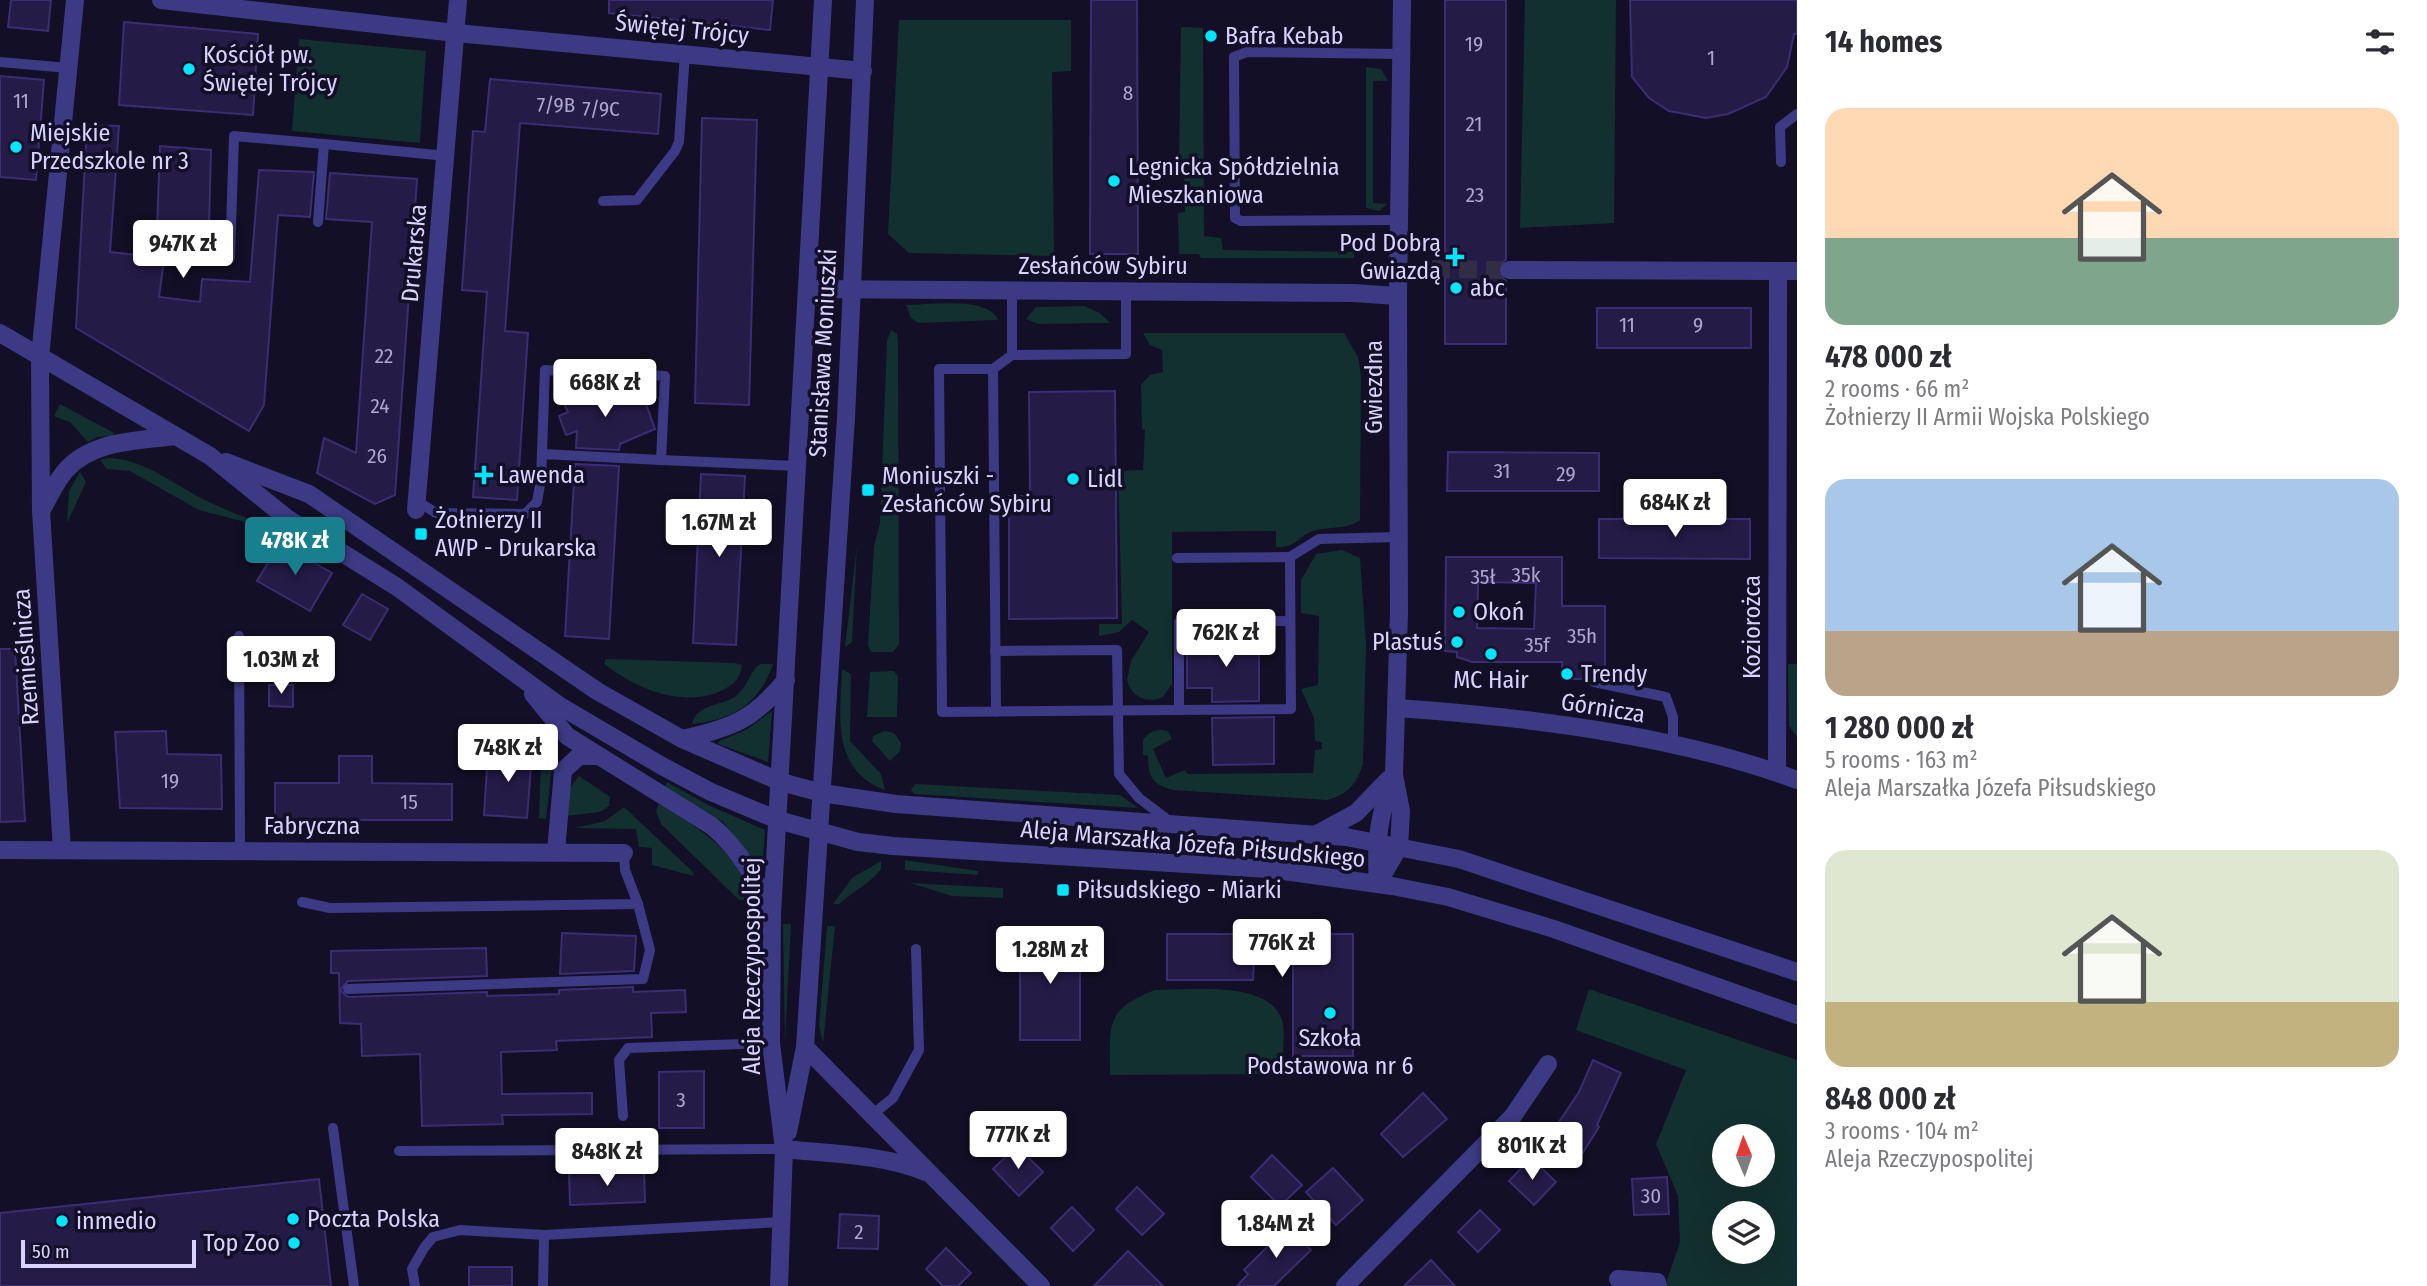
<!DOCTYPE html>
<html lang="en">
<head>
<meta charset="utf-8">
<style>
	:root { --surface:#fff; --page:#f2f2f3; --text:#2b2b33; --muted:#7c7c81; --accent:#187f8f }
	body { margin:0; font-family:"Fira Sans Condensed",sans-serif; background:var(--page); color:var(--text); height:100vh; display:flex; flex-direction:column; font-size:26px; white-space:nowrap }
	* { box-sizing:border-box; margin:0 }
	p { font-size:23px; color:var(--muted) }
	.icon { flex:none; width:38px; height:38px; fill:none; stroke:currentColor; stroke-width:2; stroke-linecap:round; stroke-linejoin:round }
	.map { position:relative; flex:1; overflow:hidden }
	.details { display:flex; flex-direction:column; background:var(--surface); width:630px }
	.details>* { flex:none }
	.needle { width:46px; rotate:358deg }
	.controls { position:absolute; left:1712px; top:1124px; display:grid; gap:14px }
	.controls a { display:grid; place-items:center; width:63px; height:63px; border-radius:50%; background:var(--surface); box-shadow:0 7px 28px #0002; font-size:35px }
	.scale { position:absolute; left:21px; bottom:18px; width:175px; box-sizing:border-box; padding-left:7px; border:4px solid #d9d4ff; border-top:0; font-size:19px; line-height:24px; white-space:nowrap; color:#d9d4ff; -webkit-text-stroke:5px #130f26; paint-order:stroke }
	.price { position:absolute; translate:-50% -60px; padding:0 16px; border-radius:7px; background:#fff; color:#222; font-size:23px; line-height:46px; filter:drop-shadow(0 2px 4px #0008) }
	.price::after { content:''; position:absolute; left:50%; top:42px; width:21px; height:16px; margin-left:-10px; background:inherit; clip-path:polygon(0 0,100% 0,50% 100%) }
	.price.selected { background:var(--accent); color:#fff }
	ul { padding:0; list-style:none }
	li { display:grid; align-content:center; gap:14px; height:371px; padding:0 28px }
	li span { display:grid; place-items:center; height:217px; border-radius:21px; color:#555 }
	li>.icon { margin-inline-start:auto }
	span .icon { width:126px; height:126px; fill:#fffc; stroke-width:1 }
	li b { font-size:30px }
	h2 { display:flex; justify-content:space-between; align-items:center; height:84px; padding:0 28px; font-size:30px }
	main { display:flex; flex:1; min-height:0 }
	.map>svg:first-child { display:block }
	.green { fill:#12302f; fill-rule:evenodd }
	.building { fill:#241b47; stroke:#3b2d73; stroke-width:2; fill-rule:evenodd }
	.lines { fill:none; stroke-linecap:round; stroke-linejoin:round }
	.pedestrian-tunnel { stroke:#312d47; stroke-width:18; stroke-dasharray:18 9; stroke-linecap:butt }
	.service { stroke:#3d3a85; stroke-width:10 }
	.pedestrian { stroke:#3d3a85; stroke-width:18 }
	.minor { stroke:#3d3a85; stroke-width:18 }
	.tertiary { stroke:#3d3a85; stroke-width:18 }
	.poi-dot { fill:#00e5ff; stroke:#130f26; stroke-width:2.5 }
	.labels { text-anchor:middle; stroke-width:7; stroke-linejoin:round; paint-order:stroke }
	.number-label { font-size:21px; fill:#aca6d1 }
	.street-label { font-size:24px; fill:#d9d4ff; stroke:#130f26 }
	.poi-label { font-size:24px; fill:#d9d4ff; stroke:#130f26; text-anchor:start }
</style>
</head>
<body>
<main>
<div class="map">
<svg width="1797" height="1286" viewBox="0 0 1797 1286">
	<rect width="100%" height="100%" fill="#130f26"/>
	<g class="green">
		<polygon points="1525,0 1616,0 1614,223 1520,228"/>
		<polygon points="899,20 1071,20 1071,71 1052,72 1054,256 909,253 888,234"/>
		<polygon points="1181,27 1203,28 1204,236 1221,238 1223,250 1354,252 1354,258 1201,258 1199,254 1179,254 1178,213 1185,212 1184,163 1179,163"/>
		<polygon points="299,39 426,51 420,143 292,131"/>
		<polygon points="1366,67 1381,69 1388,81 1373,81 1373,203 1387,204 1379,211 1366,208"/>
		<path d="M 906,305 C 929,305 988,296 998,320 L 918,323 L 911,318 Z"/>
		<polygon points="1084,306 1100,313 1110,323 1038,324 1026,319 1036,307"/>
		<polygon points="891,330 897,334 898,343 899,644 893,652 871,652 868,645 874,546 880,523 887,341"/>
		<path d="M 1143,333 L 1344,333 L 1358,357 L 1361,375 L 1360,520 C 1346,530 1333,526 1317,530 C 1298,534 1299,548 1276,547 L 1276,531 L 1172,532 L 1172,684 L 1163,697 C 1147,704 1132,698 1127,680 L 1131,661 L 1149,632 L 1132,620 L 1119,632 L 1099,636 L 1099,624 L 1122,624 L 1118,471 L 1143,470 L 1145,430 L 1142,429 L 1141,385 L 1150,375 L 1163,372 L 1162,350 L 1150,345 Z"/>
		<polygon points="60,404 114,433 113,436 97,437 88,442 70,422 54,416"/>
		<path d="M 108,458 C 147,459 176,487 211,503 C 232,513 255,521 276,530 L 199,510 L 130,471 L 107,469 L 100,460 Z"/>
		<polygon points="80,472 86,482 67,523 69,491"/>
		<polygon points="857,546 852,642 845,647"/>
		<path d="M 1342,550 L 1360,558 L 1366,644 L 1363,764 C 1357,784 1347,795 1327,800 L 1173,790 C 1152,785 1148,776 1148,756 L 1143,755 L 1143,741 C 1147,731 1159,728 1168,731 L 1172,739 L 1153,749 L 1166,778 L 1185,770 L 1188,774 L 1313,773 L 1315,750 L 1322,749 L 1322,742 L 1315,741 L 1314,718 L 1301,689 L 1318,685 L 1319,616 L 1301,613 L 1301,580 L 1316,554 Z"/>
		<path d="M 606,659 L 735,663 L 742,665 C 740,679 734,684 723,690 C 683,709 637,689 604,664 Z"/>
		<path d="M 761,664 L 773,664 C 760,704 732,720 692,724 C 696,705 719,706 733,698 C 748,689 751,667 761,664 Z"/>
		<polygon points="1788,664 1797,664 1797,737 1789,726"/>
		<path d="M 842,669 L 851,674 L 850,741 L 881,774 L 885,790 C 831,770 840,716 842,669 Z"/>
		<polygon points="894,671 898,677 897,717 867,717 870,672"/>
		<polygon points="772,711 768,762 718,744 719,741 746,730"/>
		<polygon points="884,731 894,733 901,743 900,751 890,761 872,741 873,736"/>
		<polygon points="549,755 557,763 551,773 546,819 539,818 541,758"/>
		<polygon points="579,776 610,797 609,806 600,812 566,816 569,789"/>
		<polygon points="667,782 708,805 765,830 762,870 723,822 665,787"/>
		<polygon points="915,784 1120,795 1138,808 914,794 911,790"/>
		<path d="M 659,804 C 696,826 744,855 751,901 L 739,900 L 661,824 L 656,811 Z"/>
		<polygon points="624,807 693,872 694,876 652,865 652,848 639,847 636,829 575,828 605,821"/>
		<polygon points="905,860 978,871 978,875 905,870"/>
		<path d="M 881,861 L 881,869 C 870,884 853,891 839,904 L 833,904 L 852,878 Z"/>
		<polygon points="910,883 1003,888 1003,898 952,896"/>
		<polygon points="783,924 791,924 785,1040"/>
		<polygon points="827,926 835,926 823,1043 819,1026"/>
		<path d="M 1589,989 L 1797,1060 L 1797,1286 L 1665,1286 L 1680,1242 L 1678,1196 L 1656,1144 L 1686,1070 L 1576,1030 ZM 1724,1136 L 1762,1136 L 1762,1174 L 1724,1174 ZM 1724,1213 L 1762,1213 L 1762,1251 L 1724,1251 Z"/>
		<path d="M 1155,990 C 1189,990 1274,979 1283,1024 C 1285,1039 1282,1058 1282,1074 L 1110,1075 C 1110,1025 1104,1010 1155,990 Z"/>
	</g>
	<g class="building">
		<polygon points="11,0 51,0 48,31 8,27"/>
		<polygon points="609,0 773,0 770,30 609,13"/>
		<polygon points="1091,0 1137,0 1138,254 1090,254"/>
		<polygon points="1445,0 1506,0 1506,259 1498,269 1500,276 1506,281 1506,344 1445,344"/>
		<polygon points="1630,0 1797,0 1797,34 1794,34 1787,67 1766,97 1728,114 1706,118 1669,111 1649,98 1632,77"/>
		<polygon points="124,22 258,34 253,115 119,105"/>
		<polygon points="0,76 44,80 36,180 0,177"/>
		<polygon points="490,79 661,94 658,134 520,123 505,331 528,333 517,500 473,497 487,292 462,290 473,131 485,132"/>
		<polygon points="702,118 757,120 749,405 695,403"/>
		<polygon points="87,125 119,126 110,252 156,257 160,146 211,150 208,263 164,260 159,297 200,302 202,279 250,282 259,170 314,172 310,217 278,215 264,405 249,431 76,328"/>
		<polygon points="330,173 417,179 395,495 375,504 317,473 324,438 356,453 372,222 326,219"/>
		<rect x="1597" y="308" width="154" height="40"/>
		<polygon points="582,388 585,394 594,389 596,395 606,391 607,396 618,392 620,397 629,393 631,398 642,393 655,429 620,444 619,450 576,448 577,431 566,435 559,416 568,412 561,397"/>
		<polygon points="1115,391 1117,618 1009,619 1009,496 1030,496 1029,392"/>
		<polygon points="1448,452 1599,453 1599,491 1447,491"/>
		<polygon points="575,464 619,466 609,639 565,636"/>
		<polygon points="701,474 745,476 736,645 693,643"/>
		<polygon points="1599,519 1750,519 1750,559 1599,558"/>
		<polygon points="280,543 332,573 310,611 257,581"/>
		<path d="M 1446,557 L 1562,557 L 1562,606 L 1605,606 L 1605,676 L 1592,674 L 1587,679 L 1562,679 L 1562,662 L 1472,662 L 1457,657 L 1457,652 L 1445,651 ZM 1478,582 L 1536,583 L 1534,629 L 1477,628 Z"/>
		<polygon points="362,594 388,609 370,640 343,625"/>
		<polygon points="1259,637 1259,701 1212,702 1212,688 1187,688 1187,649 1204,649 1204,638"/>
		<polygon points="0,649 15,649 25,821 0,822"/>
		<polygon points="269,685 293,685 293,707 269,706"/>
		<polygon points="1274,717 1274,764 1213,765 1212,718"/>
		<polygon points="166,731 167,754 221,755 222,809 120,808 115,732"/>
		<polygon points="488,751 532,754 527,818 484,815"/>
		<polygon points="339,756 372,756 372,783 452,784 452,820 275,820 275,783 339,783"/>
		<rect x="1020" y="932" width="60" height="108"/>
		<polygon points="562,933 636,936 634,971 560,974"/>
		<polygon points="1167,934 1353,934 1353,1056 1293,1056 1293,962 1254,962 1253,980 1167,980"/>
		<polygon points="486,948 487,976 348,981 340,990 348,997 487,992 487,996 559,994 559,990 633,987 633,992 685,990 686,1012 651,1013 652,1037 556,1041 557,1050 501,1052 502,1094 592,1093 592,1114 502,1115 503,1124 422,1126 420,1054 362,1056 361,1024 340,1023 339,973 331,973 331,951"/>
		<polygon points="1593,1060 1621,1073 1597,1125 1599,1127 1582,1154 1551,1134 1579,1092"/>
		<polygon points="704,1071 704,1128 659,1128 659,1072"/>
		<polygon points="1423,1093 1447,1119 1403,1157 1381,1134"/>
		<polygon points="1017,1146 1043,1172 1019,1196 993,1169"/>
		<polygon points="1272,1155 1302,1185 1280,1206 1251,1177"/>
		<polygon points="1531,1158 1556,1182 1534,1205 1509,1181"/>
		<polygon points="1333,1168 1363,1200 1336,1225 1306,1192"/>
		<polygon points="644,1170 645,1202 570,1205 569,1173"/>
		<polygon points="1667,1177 1669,1214 1634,1215 1632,1179"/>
		<polygon points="319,1179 331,1286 0,1286 0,1213"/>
		<polygon points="1137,1187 1164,1214 1142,1235 1116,1209"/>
		<polygon points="1072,1207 1094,1230 1073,1251 1051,1228"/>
		<polygon points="1480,1210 1500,1230 1478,1252 1458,1232"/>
		<polygon points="840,1214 879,1216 878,1249 838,1248"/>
		<polygon points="1288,1226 1311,1250 1274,1286 1237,1286 1248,1274 1244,1270"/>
		<polygon points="946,1248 971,1273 958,1286 943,1286 926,1269"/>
		<polygon points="1128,1251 1163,1286 1094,1286"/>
		<polygon points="1431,1260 1455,1286 1404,1286"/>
		<rect x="469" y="1267" width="43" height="19"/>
	</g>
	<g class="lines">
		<polyline class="pedestrian-tunnel" points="1432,269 1509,270"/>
		<g class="service">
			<polyline points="0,62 68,68"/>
			<polyline points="1781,162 1780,127 1797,114"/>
			<polyline points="603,201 637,200 675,151 679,142 685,53"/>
			<polyline points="1399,220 1241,221 1235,218 1234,57 1247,52 1402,54"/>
			<polyline points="318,222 324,144 447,156"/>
			<polyline points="230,258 234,136 324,144"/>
			<polyline points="1012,355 1126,354 1126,291"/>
			<polyline points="993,369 1012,355 1012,290"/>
			<polyline points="661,460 798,466"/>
			<polyline points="417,501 436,513 525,514 537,502 541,479 545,370 665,376 661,460 542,454"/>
			<polyline points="1290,557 1319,539 1399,537"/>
			<polyline points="239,636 240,850"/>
			<polyline points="995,651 1117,650 1119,774 1139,798 1172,823"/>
			<polyline points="1594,682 1666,697 1673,717 1673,745"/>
			<polyline points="1179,710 1179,622 1290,621"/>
			<polyline points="996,712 993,369 939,369 942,712 1291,709 1290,557 1177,558"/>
			<polyline points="302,902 330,908 638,904 625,870 624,853"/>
			<polyline points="348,989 643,979 650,950 638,904"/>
			<polyline points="873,1114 893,1098 919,1050 916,949"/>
			<polyline points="623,1116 619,1060 628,1048 771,1043"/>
			<polyline points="333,1128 354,1286"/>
			<polyline points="399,1151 784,1149"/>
			<polyline points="415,1286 412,1269 424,1248 433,1237 460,1230 544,1235 782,1222"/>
			<polyline points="543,1286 544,1235"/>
		</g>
		<polyline class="pedestrian" points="1509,270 1797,271"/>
		<g class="minor">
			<polyline points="161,0 456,33 863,71"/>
			<polyline points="807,289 1353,293 1398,296"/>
			<polyline points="416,510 458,0"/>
			<path d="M 41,511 C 49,498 56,480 67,469 C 94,440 138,441 175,436"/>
			<path d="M 1397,708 C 1526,717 1676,735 1797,780"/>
			<polyline points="1777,772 1778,271"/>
			<polyline points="1317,834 1356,813 1389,779"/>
			<polyline points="0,850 624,853"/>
			<polyline points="62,850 41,511 40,357 75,0"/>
			<polyline points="556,851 563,771 579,756 596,756"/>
			<polyline points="1378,883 1399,847 1401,811 1394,775 1399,613 1398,296 1402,0"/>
			<path d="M 1378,883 C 1375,840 1379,815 1394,775"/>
			<polyline points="805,1047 1041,1286"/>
			<path d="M 784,1149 C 833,1154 880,1154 926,1172"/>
			<polyline points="1618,1279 1657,1282 1658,1286"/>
			<polyline points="1345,1286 1513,1116 1548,1064"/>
		</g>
		<g class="tertiary">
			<polyline points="0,333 210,456 288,519 397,587 560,706 662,766 711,792 778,820 858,842 893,846 1268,869 1392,886 1448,897 1554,929 1797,1015"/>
			<polyline points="226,462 309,494 597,691 682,739 781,782 822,793 896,804 1346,837 1459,859 1797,972"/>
			<path d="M 533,694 L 567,736 L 712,826 C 740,850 755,878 771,911"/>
			<path d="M 682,739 C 732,728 753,720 786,680"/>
			<polyline points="788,1132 805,1047 846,418 865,0"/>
			<polyline points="779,1286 784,1149 771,1043 772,914 823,0"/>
		</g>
	</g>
	<g class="poi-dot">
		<circle cx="1211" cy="36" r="7"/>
		<circle cx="189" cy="69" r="7"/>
		<circle cx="16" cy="147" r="7"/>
		<circle cx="1114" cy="181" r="7"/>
		<path d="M1451.5 246.5h7v7h7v7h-7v7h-7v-7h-7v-7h7z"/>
		<circle cx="1456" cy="288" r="7"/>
		<path d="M480.5 464.5h7v7h7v7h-7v7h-7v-7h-7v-7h7z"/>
		<circle cx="1073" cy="479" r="7"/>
		<rect x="861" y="483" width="14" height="14" rx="3.5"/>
		<rect x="414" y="527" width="14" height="14" rx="3.5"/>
		<circle cx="1459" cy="612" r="7"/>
		<circle cx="1457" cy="642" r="7"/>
		<circle cx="1491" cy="654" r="7"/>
		<circle cx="1567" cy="674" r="7"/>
		<rect x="1056" y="883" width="14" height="14" rx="3.5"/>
		<circle cx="1330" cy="1013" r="7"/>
		<circle cx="293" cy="1219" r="7"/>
		<circle cx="62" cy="1221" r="7"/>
		<circle cx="294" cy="1243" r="7"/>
	</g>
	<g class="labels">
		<g class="number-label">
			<text x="1474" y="51">19</text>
			<text x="1711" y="65">1</text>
			<text x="1128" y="100">8</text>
			<text x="21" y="108">11</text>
			<text x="556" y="112">7/9B</text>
			<text x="601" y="116">7/9C</text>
			<text x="1474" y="131">21</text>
			<text x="1475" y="202">23</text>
			<text x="1627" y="332">11</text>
			<text x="1698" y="332">9</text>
			<text x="384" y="363">22</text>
			<text x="380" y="413">24</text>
			<text x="377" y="463">26</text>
			<text x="1502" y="478">31</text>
			<text x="1566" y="481">29</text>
			<text x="1526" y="582">35k</text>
			<text x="1483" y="584">35ł</text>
			<text x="1582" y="643">35h</text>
			<text x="1537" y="652">35f</text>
			<text x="170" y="788">19</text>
			<text x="409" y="809">15</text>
			<text x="681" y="1107">3</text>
			<text x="1651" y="1203">30</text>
			<text x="859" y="1239">2</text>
		</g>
		<g class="street-label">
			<text transform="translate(682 29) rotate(6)" y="8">Świętej Trójcy</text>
			<text transform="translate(414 253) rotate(-85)" y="8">Drukarska</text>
			<text x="1103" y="274">Zesłańców Sybiru</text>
			<text transform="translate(823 353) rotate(-87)" y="8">Stanisława Moniuszki</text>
			<text transform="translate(1374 387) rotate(-90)" y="8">Gwiezdna</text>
			<text transform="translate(1752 627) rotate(-90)" y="8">Koziorożca</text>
			<text transform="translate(26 657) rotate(-94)" y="8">Rzemieślnicza</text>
			<text transform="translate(1603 708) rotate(9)" y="8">Górnicza</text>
			<text x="312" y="834">Fabryczna</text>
			<text transform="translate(1193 844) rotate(5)" y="8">Aleja Marszałka Józefa Piłsudskiego</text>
			<text transform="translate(752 966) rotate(-90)" y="8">Aleja Rzeczypospolitej</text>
		</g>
		<g class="poi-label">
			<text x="1225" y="44">Bafra Kebab</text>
			<text x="203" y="63">Kościół pw.<tspan x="203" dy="28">Świętej Trójcy</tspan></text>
			<text x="30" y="141">Miejskie<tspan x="30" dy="28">Przedszkole nr 3</tspan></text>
			<text x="1128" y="175">Legnicka Spółdzielnia<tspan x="1128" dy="28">Mieszkaniowa</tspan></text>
			<text x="1441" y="251" text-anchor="end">Pod Dobrą<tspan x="1441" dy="28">Gwiazdą</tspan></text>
			<text x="1470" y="296">abc</text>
			<text x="498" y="483">Lawenda</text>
			<text x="882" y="484">Moniuszki -<tspan x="882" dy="28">Zesłańców Sybiru</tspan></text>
			<text x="1087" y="487">Lidl</text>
			<text x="435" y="528">Żołnierzy II<tspan x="435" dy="28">AWP - Drukarska</tspan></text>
			<text x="1473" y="620">Okoń</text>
			<text x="1443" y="650" text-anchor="end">Plastuś</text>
			<text x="1581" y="682">Trendy</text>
			<text x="1491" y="688" text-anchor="middle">MC Hair</text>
			<text x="1077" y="898">Piłsudskiego - Miarki</text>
			<text x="1330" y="1046" text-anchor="middle">Szkoła<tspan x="1330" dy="28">Podstawowa nr 6</tspan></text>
			<text x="307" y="1227">Poczta Polska</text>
			<text x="76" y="1229">inmedio</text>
			<text x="280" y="1251" text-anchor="end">Top Zoo</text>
		</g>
	</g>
</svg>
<div class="controls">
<a><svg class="needle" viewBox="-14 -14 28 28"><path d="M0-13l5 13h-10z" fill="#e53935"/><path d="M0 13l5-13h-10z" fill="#7c7c81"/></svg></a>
<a><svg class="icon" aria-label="layers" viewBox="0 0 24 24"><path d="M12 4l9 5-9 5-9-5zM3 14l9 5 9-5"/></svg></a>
</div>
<div class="scale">50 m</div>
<b class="price" style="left:183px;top:280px">947K zł</b>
<b class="price" style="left:605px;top:419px">668K zł</b>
<b class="price" style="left:1675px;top:539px">684K zł</b>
<b class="price" style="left:719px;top:559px">1.67M zł</b>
<b class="price selected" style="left:295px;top:577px">478K zł</b>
<b class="price" style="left:1226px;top:669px">762K zł</b>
<b class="price" style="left:281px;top:696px">1.03M zł</b>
<b class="price" style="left:508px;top:784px">748K zł</b>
<b class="price" style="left:1282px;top:979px">776K zł</b>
<b class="price" style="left:1050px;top:986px">1.28M zł</b>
<b class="price" style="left:1018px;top:1171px">777K zł</b>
<b class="price" style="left:1532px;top:1182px">801K zł</b>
<b class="price" style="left:607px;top:1188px">848K zł</b>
<b class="price" style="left:1276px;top:1260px">1.84M zł</b>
</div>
<section class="details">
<h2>14 homes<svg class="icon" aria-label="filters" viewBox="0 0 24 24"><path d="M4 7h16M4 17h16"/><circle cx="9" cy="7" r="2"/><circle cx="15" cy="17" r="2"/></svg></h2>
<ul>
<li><span style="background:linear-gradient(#ffd9b3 60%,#7fa58c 0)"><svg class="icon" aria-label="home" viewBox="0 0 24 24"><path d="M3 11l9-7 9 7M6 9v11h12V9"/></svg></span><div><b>478 000 zł</b><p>2 rooms · 66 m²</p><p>Żołnierzy II Armii Wojska Polskiego</p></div></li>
<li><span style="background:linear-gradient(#a9c7e8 70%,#b9a48a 0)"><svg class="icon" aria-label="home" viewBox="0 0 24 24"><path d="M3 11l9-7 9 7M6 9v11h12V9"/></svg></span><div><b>1 280 000 zł</b><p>5 rooms · 163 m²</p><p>Aleja Marszałka Józefa Piłsudskiego</p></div></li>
<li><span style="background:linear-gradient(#dfe7d0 70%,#c2b280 0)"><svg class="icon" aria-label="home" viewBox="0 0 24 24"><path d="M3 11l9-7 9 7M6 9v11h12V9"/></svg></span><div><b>848 000 zł</b><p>3 rooms · 104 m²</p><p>Aleja Rzeczypospolitej</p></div></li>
</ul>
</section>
</main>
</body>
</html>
